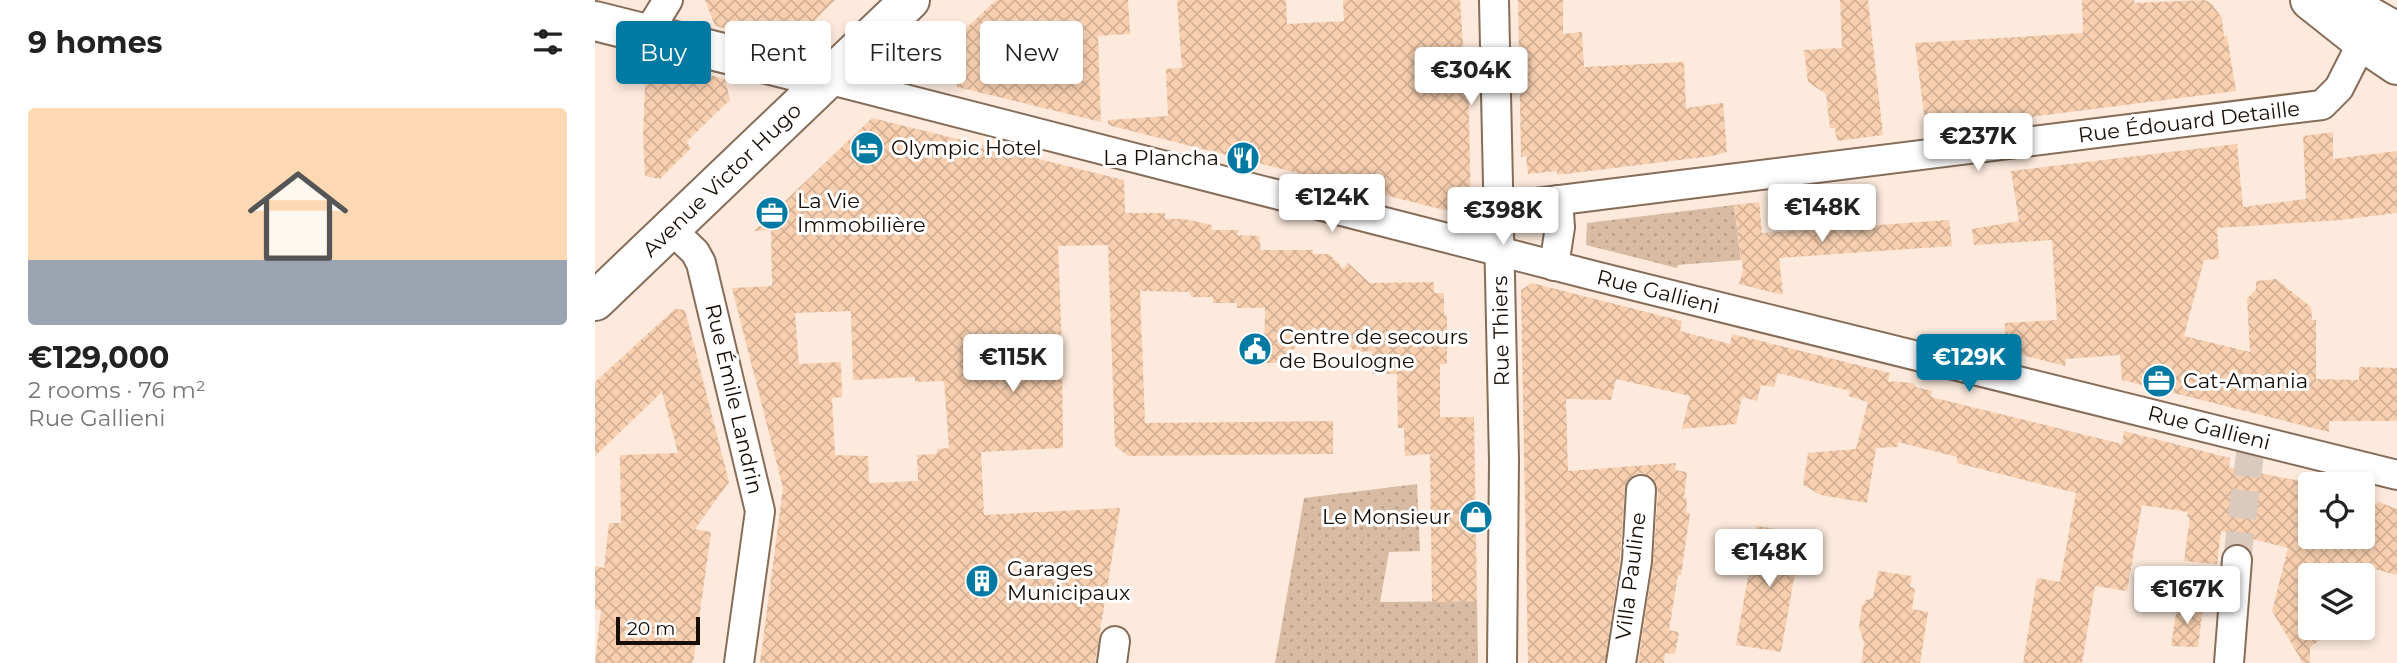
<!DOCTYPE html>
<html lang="en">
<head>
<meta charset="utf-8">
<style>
	:root { --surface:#fff; --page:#f2f2f2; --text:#222; --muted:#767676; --accent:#007aa2 }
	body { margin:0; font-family:Montserrat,sans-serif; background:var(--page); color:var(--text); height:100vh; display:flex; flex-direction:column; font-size:26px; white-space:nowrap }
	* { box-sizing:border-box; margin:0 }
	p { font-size:23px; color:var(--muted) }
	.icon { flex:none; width:38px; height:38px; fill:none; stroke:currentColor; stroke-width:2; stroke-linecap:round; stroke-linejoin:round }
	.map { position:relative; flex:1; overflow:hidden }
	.panel { display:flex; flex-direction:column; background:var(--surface); width:595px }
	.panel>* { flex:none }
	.hud { position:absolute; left:21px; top:21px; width:665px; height:63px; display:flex; gap:14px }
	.controls { position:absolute; left:1703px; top:472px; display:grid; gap:14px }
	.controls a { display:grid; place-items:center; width:77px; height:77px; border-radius:7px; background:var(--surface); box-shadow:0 4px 10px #0003; font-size:35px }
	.scale { position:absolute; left:21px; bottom:18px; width:84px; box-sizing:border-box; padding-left:7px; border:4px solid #170e06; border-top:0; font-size:19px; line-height:24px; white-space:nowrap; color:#170e06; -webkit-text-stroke:5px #fff; paint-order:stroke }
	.price { position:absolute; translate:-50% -60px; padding:0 16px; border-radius:7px; background:#fff; color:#222; font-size:23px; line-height:46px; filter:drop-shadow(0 2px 4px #0008) }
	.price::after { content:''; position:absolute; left:50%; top:42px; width:21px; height:16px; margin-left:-10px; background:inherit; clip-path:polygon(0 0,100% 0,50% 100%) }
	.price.selected { background:var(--accent); color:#fff }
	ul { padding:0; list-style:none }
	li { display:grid; align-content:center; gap:14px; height:371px; padding:0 28px }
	li span { display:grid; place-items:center; height:217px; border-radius:7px; color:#555 }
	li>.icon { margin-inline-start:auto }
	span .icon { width:126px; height:126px; fill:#fffc; stroke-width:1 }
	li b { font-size:30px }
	h2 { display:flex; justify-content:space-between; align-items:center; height:84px; padding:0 28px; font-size:30px }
	.pill { padding:0 24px; border-radius:7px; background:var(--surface); box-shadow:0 4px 10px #0003; font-size:24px; line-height:63px }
	.pill.selected { background:var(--accent); color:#fff }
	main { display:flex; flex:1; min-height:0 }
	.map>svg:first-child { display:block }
	.park { fill:url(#park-dots) }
	.building { fill:url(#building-cross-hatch); fill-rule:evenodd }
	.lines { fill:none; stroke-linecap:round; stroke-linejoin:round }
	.street-tunnel { stroke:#dac9bd; stroke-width:28; stroke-dasharray:28 14; stroke-linecap:butt }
	.street-casing { stroke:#876d58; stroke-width:32 }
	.secondary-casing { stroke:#876d58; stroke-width:42 }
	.primary-casing { stroke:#876d58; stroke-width:42 }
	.street { stroke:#fff; stroke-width:28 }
	.secondary { stroke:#fff; stroke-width:38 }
	.primary { stroke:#fff; stroke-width:38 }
	.labels { text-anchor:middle; stroke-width:6; stroke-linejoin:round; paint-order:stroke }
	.street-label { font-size:21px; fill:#170e06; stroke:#fff }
	.poi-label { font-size:21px; fill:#170e06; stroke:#fff; text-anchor:start }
</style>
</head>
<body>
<main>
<section class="panel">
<h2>9 homes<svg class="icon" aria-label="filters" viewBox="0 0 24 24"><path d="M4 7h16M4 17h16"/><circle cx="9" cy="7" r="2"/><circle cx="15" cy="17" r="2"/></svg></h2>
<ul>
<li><span style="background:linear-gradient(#ffd9b3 70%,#9aa5b1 0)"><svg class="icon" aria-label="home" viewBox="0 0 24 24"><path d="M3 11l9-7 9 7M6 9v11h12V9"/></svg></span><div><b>€129,000</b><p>2 rooms · 76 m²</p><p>Rue Gallieni</p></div></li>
</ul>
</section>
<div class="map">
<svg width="1802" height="663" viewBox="0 0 1802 663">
	<defs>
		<pattern id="park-dots" width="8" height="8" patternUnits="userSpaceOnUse" patternTransform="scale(1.75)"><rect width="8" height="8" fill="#d9bba3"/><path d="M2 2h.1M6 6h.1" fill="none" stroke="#baa08b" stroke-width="1.8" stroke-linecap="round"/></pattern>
		<pattern id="building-cross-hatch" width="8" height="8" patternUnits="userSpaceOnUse" patternTransform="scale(1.75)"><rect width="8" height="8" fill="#f8d0b0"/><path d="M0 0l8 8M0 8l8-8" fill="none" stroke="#d4b196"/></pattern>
	</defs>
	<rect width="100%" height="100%" fill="#fdeadd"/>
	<g class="park">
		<polygon points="1139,205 1146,260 1083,265 1082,268 991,245 992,223"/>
		<polygon points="822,484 825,551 794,552 785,602 882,601 883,663 680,663 709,498"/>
	</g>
	<g class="building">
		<polygon points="110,0 240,0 213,27 218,32 203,47 120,26"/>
		<polygon points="401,0 533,0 535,34 503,36 506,122 362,87 360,39"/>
		<polygon points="582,0 691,0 692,24 749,21 748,0 865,0 870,73 873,73 876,205 865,214 513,125 513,120 573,116 571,69 587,68"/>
		<polygon points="923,0 968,0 968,34 987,32 989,67 1089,62 1091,108 1128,103 1132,152 1117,156 962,175 962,171 933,174 931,156 926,157"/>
		<polygon points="1245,0 1273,0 1288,135 1242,141 1240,128 1235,128 1231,94 1213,82 1209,50 1247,48"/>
		<polygon points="1487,0 1539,0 1539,3 1609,0 1616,3 1627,18 1629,37 1632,36 1641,91 1331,130 1320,43 1488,33"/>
		<polygon points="51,59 130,79 135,100 91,142 96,148 65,179 50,176 48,136"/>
		<path d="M 277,118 L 529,180 L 530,213 L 570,213 L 570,219 L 590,219 L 617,225 L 617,230 L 644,230 L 642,235 L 664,236 L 666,250 L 718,250 L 718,254 L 734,254 L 748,268 L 753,263 L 775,283 L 839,282 L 839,293 L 849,293 L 849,315 L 852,315 L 852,364 L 845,364 L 845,417 L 879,417 L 882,601 L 837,602 L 835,454 L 810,456 L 809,428 L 803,428 L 802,374 L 777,374 L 777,351 L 761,352 L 740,333 L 733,340 L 719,327 L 696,352 L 696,363 L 669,363 L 670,308 L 642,308 L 642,303 L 618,303 L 618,297 L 596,297 L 595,292 L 545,291 L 550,423 L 738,421 L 738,454 L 533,456 L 520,446 L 513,245 L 463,246 L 467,350 L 468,448 L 386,452 L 389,515 L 525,508 L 500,663 L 165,663 L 188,488 L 137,288 L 177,286 L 176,230 L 159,231 ZM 256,311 L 258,380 L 320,377 L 320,382 L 349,381 L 354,448 L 342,449 L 342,454 L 322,455 L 323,481 L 274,483 L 273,456 L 240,455 L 237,398 L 247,397 L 246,362 L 204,364 L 200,313 Z"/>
		<polygon points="1738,132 1738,159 1802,151 1802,213 1745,220 1622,228 1624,259 1609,260 1589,336 1655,352 1652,299 1661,289 1661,281 1681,279 1716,307 1717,320 1721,320 1721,379 1764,380 1764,367 1802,368 1802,421 1734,421 1734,432 1527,380 1525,355 1471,359 1470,366 1411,351 1410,323 1462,320 1457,240 1379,245 1377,229 1424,221 1416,171 1642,144 1648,207 1711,199 1708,136"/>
		<polygon points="1164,202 1167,233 1354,220 1357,246 1184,258 1188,295 1144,284 1148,270 1139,205"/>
		<polygon points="937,283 1087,321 1085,331 1135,344 1137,334 1295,373 1293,381 1318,383 1321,387 1337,391 1336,397 1527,444 1529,431 1635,458 1634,467 1705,481 1704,484 1715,487 1715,537 1768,537 1768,500 1782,504 1782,501 1802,509 1802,575 1756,563 1752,576 1715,576 1715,628 1742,628 1715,647 1715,663 1708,663 1677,611 1693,548 1626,531 1622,564 1589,561 1595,518 1592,517 1593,512 1547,505 1532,591 1500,586 1487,663 1428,663 1442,578 1465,582 1481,493 1362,463 1362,457 1303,442 1303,447 1281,448 1272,503 1226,495 1208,485 1213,453 1261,449 1273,402 1253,396 1255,391 1183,373 1179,387 1166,385 1162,401 1147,397 1141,424 1087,429 1095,396 1021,379 1016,400 971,399 973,471 1081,463 1080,470 1092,472 1089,498 1092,498 1091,513 1095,513 1086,575 1083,575 1074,630 1084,632 1080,654 1070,653 1069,663 1043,663 1058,563 1063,491 1061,483 1056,477 1046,473 1039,475 1033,480 1030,488 1025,559 1010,663 933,663 926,290"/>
		<polygon points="80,309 90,310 134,482 100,529 116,532 98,663 0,663 6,610 0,609 0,566 9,568 14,523 26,523 25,455 83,453 67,392 0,456 0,382"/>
		<polygon points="1162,526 1207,533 1186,652 1141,645"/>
		<polygon points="1283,571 1317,576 1315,587 1320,588 1317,609 1333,612 1325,663 1266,663 1269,644 1264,627 1267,606 1271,600 1278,598"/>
		<polygon points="1583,602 1608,607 1603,647 1576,646"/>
	</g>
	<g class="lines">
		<polyline class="street-tunnel" points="1642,560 1657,438"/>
		<defs>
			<g id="street">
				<polyline points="899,0 909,461 907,663"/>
				<polyline points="52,34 73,0"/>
				<polyline points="232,79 1000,276 1802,475"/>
				<polyline points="77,230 100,252 106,263 165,511 144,663"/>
				<polyline points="877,244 903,216 941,203 1727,105 1744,88 1775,27"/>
				<polyline points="959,266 965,227 963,200"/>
				<polyline points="517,663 520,641"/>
				<polyline points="1026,663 1042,561 1046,490"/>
				<polyline points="1634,663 1642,560"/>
			</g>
			<g id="secondary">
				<polyline points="0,21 232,79"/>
				<polyline points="0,301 315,0"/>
			</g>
			<g id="primary">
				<polyline points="1715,0 1768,42 1802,65"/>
				<polyline points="1745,0 1802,32"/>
			</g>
		</defs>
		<use href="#street" class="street-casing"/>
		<use href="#secondary" class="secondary-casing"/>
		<use href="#primary" class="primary-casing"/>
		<use href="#street" class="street"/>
		<use href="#secondary" class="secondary"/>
		<use href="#primary" class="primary"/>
	</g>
	<defs>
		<symbol id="hotel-disc" viewBox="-11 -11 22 22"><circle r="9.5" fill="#007aa2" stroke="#fff"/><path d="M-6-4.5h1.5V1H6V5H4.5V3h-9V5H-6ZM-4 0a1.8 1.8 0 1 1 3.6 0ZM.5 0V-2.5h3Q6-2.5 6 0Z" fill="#fff"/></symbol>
		<symbol id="restaurant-disc" viewBox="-11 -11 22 22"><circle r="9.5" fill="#007aa2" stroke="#fff"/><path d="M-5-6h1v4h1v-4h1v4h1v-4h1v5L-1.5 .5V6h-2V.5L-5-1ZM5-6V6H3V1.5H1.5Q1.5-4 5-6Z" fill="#fff"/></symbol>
		<symbol id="office-disc" viewBox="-11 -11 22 22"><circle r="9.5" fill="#007aa2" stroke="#fff"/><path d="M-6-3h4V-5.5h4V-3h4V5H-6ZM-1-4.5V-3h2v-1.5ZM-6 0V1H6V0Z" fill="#fff"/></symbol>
		<symbol id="civic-disc" viewBox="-11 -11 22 22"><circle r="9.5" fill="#007aa2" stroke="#fff"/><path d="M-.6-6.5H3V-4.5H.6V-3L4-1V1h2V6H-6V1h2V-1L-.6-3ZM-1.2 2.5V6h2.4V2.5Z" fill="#fff"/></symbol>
		<symbol id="shop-disc" viewBox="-11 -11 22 22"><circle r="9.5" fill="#007aa2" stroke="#fff"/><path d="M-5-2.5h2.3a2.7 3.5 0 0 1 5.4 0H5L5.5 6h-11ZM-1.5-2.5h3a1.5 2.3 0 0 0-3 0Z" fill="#fff"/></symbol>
		<symbol id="building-disc" viewBox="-11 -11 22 22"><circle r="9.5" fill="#007aa2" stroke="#fff"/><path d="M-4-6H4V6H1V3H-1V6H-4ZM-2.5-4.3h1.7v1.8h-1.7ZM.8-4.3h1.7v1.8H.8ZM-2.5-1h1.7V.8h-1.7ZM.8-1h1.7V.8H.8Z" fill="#fff"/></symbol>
	</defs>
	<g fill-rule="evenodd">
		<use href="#hotel-disc" x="253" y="129" width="38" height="38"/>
		<use href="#restaurant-disc" x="629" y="139" width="38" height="38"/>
		<use href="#office-disc" x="158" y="194" width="38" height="38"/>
		<use href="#civic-disc" x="641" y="330" width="38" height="38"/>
		<use href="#office-disc" x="1545" y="362" width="38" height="38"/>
		<use href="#shop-disc" x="862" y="498" width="38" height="38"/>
		<use href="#building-disc" x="368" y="562" width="38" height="38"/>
	</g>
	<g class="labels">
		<g class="street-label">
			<text transform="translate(1594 122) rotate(-7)" y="7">Rue Édouard Detaille</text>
			<text transform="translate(127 180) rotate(-44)" y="7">Avenue Victor Hugo</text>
			<text transform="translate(1063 292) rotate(14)" y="7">Rue Gallieni</text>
			<text transform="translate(906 331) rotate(-91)" y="7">Rue Thiers</text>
			<text transform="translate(139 399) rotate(77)" y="7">Rue Émile Landrin</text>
			<text transform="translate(1614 428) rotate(14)" y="7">Rue Gallieni</text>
			<text transform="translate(1036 576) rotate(-83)" y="7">Villa Pauline</text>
		</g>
		<g class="poi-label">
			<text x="296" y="155">Olympic Hotel</text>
			<text x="624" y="165" text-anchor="end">La Plancha</text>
			<text x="202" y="208">La Vie<tspan x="202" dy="24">Immobilière</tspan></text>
			<text x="684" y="344">Centre de secours<tspan x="684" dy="24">de Boulogne</tspan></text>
			<text x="1588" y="388">Cat-Amania</text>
			<text x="856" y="524" text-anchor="end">Le Monsieur</text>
			<text x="412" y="576">Garages<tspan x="412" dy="24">Municipaux</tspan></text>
		</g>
	</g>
</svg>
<div class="controls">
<a><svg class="icon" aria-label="locate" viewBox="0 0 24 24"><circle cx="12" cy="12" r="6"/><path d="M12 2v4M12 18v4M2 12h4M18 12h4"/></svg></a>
<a><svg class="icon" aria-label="layers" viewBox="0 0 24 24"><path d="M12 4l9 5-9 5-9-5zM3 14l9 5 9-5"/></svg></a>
</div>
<div class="scale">20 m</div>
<b class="price" style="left:876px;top:107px">€304K</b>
<b class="price" style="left:1383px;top:173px">€237K</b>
<b class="price" style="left:737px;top:234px">€124K</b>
<b class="price" style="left:1227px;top:244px">€148K</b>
<b class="price" style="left:908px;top:247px">€398K</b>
<b class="price" style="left:418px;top:394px">€115K</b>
<b class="price selected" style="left:1374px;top:394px">€129K</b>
<b class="price" style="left:1174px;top:589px">€148K</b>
<b class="price" style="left:1592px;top:626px">€167K</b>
<div class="hud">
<a class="pill selected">Buy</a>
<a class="pill">Rent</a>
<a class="pill">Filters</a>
<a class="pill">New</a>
</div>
</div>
</main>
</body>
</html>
